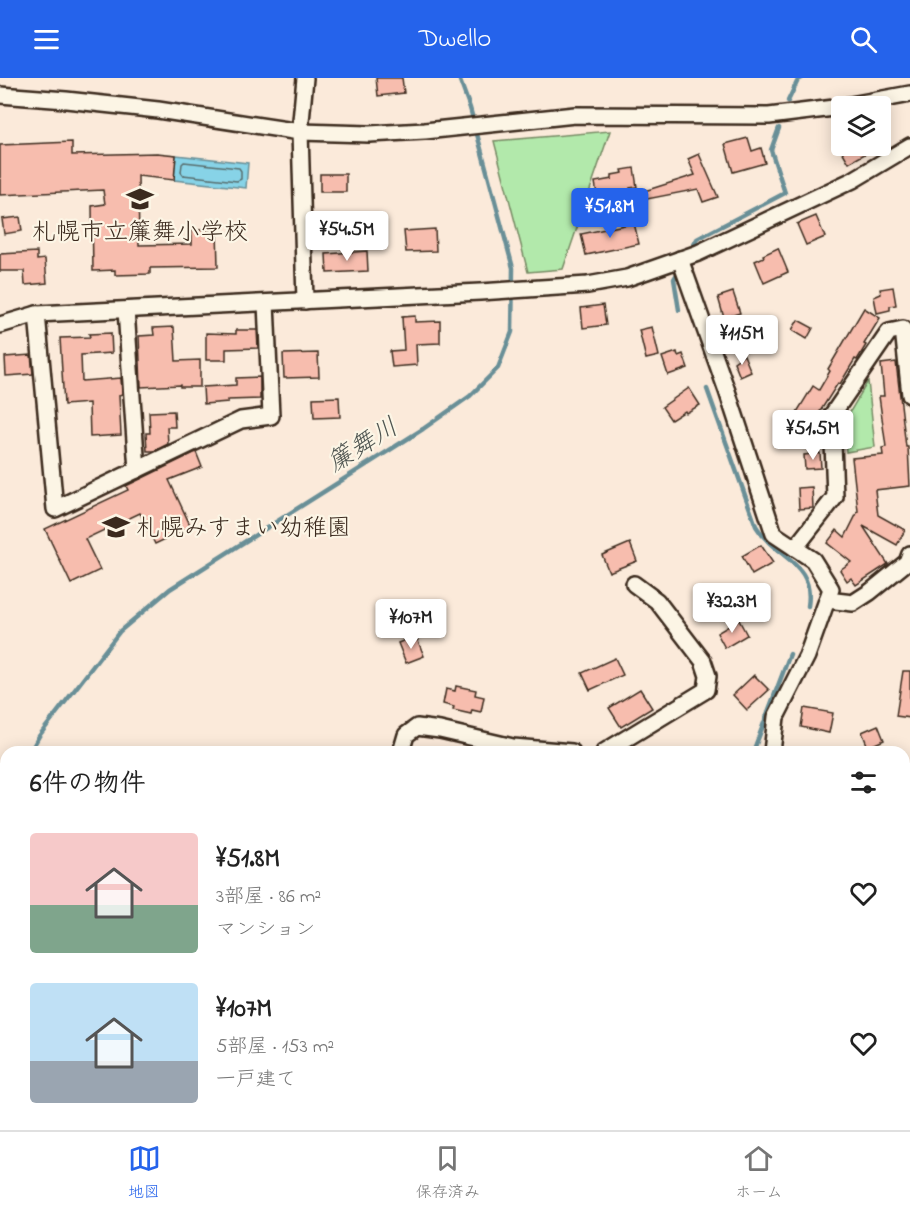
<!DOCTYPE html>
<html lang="ja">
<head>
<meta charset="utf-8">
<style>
	:root { --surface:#fff; --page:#f6f6f6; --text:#222; --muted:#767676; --line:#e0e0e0; --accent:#2563eb }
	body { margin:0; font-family:"Indie Flower","Klee One",sans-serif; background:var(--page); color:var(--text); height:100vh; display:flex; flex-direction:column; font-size:22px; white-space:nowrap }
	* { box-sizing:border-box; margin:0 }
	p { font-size:20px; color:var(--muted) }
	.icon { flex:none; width:33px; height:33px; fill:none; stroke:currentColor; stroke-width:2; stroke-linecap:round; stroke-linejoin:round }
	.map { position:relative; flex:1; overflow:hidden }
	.details { position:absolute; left:0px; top:668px; width:910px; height:386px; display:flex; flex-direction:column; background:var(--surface); border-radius:18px 18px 0 0; box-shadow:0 3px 15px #0003 }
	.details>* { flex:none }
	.fabs { position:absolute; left:831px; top:18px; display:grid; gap:12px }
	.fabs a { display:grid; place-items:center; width:60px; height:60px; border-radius:6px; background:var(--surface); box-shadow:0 3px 15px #0003; font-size:30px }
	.price { position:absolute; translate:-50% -51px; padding:0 14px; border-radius:6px; background:#fff; color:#222; font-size:20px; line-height:39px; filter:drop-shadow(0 2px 3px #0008) }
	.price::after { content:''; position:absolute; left:50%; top:36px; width:18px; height:14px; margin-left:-9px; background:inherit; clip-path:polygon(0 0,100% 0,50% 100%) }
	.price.selected { background:var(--accent); color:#fff }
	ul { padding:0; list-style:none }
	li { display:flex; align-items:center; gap:18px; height:150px; padding:0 30px }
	li span { display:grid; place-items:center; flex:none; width:168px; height:120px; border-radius:6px; color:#555 }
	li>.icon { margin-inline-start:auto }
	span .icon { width:72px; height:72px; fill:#fffc; stroke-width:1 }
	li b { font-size:26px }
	h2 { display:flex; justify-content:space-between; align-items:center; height:72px; padding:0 30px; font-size:26px }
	header { display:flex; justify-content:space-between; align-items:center; height:78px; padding:0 30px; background:var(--accent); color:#fff; font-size:27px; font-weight:600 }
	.tab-bar { display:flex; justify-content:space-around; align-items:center; height:84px; border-top:2px solid var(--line); background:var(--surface); font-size:16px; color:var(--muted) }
	.tab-bar a { display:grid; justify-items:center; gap:3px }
	.tab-bar .selected { color:var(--accent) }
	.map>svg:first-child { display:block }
	.green { fill:#b2e9ab; stroke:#768a64; stroke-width:1.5 }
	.water { fill:#87d3e7; stroke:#698f97; stroke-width:1.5 }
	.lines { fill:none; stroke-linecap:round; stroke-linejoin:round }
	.shore { stroke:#596e6e; stroke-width:1.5 }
	.stream { stroke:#698f97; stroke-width:4.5 }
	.building { fill:#f7bdae; stroke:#3b2a1e; stroke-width:1.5 }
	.minor-casing { stroke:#3b2a1e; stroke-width:20 }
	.highway-casing { stroke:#3b2a1e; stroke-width:27 }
	.minor { stroke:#fcf5e5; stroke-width:15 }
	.highway { stroke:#faddab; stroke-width:22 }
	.labels { text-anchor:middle; stroke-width:4.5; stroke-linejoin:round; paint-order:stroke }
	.poi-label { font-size:24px; fill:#3b2a1e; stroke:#fcf5e5 }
	.water-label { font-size:26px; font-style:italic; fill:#4e5450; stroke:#fcf5e5 }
</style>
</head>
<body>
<header><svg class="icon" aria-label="menu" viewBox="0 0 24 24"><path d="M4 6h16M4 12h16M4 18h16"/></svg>Dwello<svg class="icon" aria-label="search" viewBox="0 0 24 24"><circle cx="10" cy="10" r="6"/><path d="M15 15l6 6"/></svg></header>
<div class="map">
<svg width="910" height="1052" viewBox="0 0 910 1052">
	<rect width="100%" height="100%" fill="#fbeada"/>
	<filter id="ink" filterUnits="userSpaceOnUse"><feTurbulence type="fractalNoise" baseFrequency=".0167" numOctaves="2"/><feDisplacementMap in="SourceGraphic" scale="12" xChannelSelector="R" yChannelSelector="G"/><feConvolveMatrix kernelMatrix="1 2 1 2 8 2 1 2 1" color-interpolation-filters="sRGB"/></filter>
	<g filter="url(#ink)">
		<g class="green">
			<polygon points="610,53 563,191 528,194 494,63"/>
			<polygon points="868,303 875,369 846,374 844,344"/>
			<polygon points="6,754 6,1047 336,1047 337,1052 0,1052 0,755"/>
		</g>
		<polygon class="water" points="176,77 248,85 246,110 174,102"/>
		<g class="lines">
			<polygon class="shore" points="184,84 239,90 241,93 241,101 237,103 183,97 181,94 182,86"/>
			<g class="stream">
				<polyline points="788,23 798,2 802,0"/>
				<polyline points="690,174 697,161 785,115 771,72 779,50"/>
				<polyline points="679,232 674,201 680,191"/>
				<path d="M 707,311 L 756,448 C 776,482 815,483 808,528"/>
				<polyline points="30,674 39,658 120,553 170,511 423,351 470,318 498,290 512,254 513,190 470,30 459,0"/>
				<polyline points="753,674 790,576"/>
				<polyline points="712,1052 714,1047"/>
			</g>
		</g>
		<g class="building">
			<polygon points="376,0 402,0 404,15 378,18"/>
			<polygon points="748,60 752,73 761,70 765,85 733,94 725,66"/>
			<polygon points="72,64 72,77 157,75 176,77 174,102 138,98 139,167 192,166 192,152 217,152 218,189 150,190 150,196 115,197 115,192 93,193 92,128 105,126 103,112 0,117 0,67"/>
			<polygon points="839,68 879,68 849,85"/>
			<polygon points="699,76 718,119 703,124 698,111 637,123 635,116 695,97 688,81"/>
			<polygon points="634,90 637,109 630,110 632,123 599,129 595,104 612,101 612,97 623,95 622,92"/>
			<rect x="320" y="96" width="26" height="18"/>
			<polygon points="816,138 825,159 806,167 797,146"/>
			<polygon points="20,139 22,153 4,156 2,141"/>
			<polygon points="634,145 639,166 586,177 581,156"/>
			<polygon points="435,151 436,173 406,174 404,153"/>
			<polygon points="778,170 788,194 764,205 755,183 764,179 763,177"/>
			<polygon points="367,173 368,193 327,195 326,176"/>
			<polygon points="37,174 37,182 45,181 47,205 25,207 24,193 0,193 0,176"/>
			<polygon points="893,209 896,227 890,228 890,232 877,235 874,219 881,216 880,211"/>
			<polygon points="733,214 740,235 724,240 718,219"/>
			<polygon points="603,227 606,247 583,250 581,230"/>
			<polygon points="864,230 880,240 864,266 866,267 857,282 855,281 840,306 838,305 814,343 816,344 809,359 790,351 797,334 813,308 819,312 830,293 828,291"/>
			<polygon points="415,238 415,244 440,243 440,265 416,266 417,287 392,289 390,273 404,272 402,239"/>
			<polygon points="798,242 813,250 807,261 792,252"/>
			<polygon points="174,249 176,283 200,282 200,309 180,309 180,307 141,309 139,258 154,257 153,250"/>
			<polygon points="652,249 659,278 646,281 639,252"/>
			<polygon points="236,252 257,252 258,270 226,271 226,282 206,282 206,255 236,256"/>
			<polygon points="111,255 112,275 81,277 82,303 121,300 122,316 119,317 121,357 90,359 89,325 64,327 60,260 90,259 89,256"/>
			<polygon points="677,274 678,278 683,276 688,290 668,297 662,279"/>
			<polygon points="318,275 319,299 284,300 283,276"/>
			<polygon points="31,277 33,296 6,298 5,279"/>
			<polygon points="744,277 751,294 740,299 734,284"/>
			<polygon points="896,284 906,369 908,369 910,408 875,412 878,437 905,452 897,467 863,448 888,486 856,507 851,500 847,503 840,492 851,484 827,465 837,452 845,459 858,433 852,380 883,377 882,370 886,369 879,318 884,318 881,286"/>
			<polygon points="260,299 260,321 228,322 228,324 204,326 203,309 236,307 236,300"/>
			<polygon points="689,310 700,327 686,335 685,333 671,342 662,329"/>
			<polygon points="339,319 340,339 314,340 313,320"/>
			<polygon points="174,333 175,349 167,349 168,366 154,373 147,373 146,355 150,355 149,334"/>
			<polygon points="196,374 202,389 169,402 191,449 155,466 140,435 85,461 100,492 71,506 45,451 128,412 126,408"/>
			<polygon points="820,375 821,390 805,391 804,377"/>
			<polygon points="812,409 813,430 799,431 798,410"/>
			<polygon points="630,465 637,483 609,494 602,477"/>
			<polygon points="761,467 773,485 752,497 742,478"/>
			<polygon points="739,542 747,557 725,570 717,555"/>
			<polygon points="416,558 424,578 406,585 398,565"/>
			<polygon points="615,580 623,597 590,612 582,595"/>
			<polygon points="903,593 910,593 910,640 896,638"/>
			<polygon points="754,597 769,612 747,632 733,617"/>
			<polygon points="456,608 476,612 475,617 484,619 481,634 472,632 471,636 453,632 454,629 443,626 446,611 455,613"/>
			<polygon points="640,611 652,630 621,649 609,630"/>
			<polygon points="804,630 833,635 829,655 801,649"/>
			<polygon points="878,647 884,662 868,669 862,654"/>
		</g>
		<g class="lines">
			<defs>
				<g id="minor">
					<polyline points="305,0 300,54 305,223"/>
					<polyline points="0,17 66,22 158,32 300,54 369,56 425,53 575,37 769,38 842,29"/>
					<polyline points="845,28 910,16"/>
					<polyline points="680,181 727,313 774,456 813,482 831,511 807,578 776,639 772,674"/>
					<polyline points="126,232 137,392"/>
					<polyline points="37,236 55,431 241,342 271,338 266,225"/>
					<polyline points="0,247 37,236 480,214 588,207 627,200 698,175 853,102 910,68"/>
					<polyline points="795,470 835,419 832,337 889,254 903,251 910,317"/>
					<polyline points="827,522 853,525 870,514 907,484 910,476"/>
					<polyline points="401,674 406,657 417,649 440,652 513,669 572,674"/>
					<polyline points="604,674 706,612 708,598 703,583 657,523 634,506"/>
					<polyline points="904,707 910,703"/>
					<polyline points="644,1052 657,1047"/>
					<polyline points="697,1052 699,1047"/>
				</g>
				<g id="highway">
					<polyline points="0,713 6,712"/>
					<polyline points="0,736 6,735"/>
					<polyline points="904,736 910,737"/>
					<polyline points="904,763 910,764"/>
				</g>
			</defs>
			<use href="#minor" class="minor-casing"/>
			<use href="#highway" class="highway-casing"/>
			<use href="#minor" class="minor"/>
			<use href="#highway" class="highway"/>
		</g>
	</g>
	<defs>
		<symbol id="school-bare" viewBox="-9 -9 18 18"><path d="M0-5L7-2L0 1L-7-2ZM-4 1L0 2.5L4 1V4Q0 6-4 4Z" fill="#3b2a1e" stroke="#fcf5e5" stroke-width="2.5" paint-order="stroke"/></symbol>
	</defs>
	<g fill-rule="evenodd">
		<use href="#school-bare" x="121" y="102" width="38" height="38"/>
		<use href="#school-bare" x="97" y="430" width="38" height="38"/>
	</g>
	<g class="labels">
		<g class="poi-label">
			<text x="140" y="161">札幌市立簾舞小学校</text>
			<text x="136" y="457" text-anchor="start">札幌みすまい幼稚園</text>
		</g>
		<g class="water-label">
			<text transform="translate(362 366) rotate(-32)" y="9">簾舞川</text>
		</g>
	</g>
</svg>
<div class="fabs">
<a><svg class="icon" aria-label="layers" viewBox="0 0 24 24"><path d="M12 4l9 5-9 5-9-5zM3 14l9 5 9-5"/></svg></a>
</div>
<b class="price selected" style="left:610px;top:161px">¥51.8M</b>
<b class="price" style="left:347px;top:184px">¥54.5M</b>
<b class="price" style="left:742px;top:288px">¥115M</b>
<b class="price" style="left:813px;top:383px">¥51.5M</b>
<b class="price" style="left:732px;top:556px">¥32.3M</b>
<b class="price" style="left:411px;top:572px">¥107M</b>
<section class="details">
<h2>6件の物件<svg class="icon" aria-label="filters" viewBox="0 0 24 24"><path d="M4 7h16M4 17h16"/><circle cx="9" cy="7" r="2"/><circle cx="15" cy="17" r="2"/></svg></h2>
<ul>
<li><span style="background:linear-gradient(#f6c9c9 60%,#7fa58c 0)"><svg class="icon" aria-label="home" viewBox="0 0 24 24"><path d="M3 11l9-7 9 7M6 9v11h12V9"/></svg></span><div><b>¥51.8M</b><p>3部屋 · 86 m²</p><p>マンション</p></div><svg class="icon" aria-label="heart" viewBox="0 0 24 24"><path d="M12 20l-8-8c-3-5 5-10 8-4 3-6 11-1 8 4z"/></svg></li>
<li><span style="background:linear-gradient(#bfe0f5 65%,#9aa5b1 0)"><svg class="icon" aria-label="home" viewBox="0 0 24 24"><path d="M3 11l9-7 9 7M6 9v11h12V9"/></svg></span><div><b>¥107M</b><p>5部屋 · 153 m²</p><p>一戸建て</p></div><svg class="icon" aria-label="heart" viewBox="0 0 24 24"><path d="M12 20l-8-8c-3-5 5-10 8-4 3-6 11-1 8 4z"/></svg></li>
</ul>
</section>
</div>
<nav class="tab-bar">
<a class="selected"><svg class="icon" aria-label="map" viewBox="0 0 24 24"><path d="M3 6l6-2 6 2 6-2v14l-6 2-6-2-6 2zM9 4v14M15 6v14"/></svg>地図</a>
<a><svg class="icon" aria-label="saved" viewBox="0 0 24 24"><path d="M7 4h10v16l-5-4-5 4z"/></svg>保存済み</a>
<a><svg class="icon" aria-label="home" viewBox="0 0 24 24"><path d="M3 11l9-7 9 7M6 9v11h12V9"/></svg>ホーム</a>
</nav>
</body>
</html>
